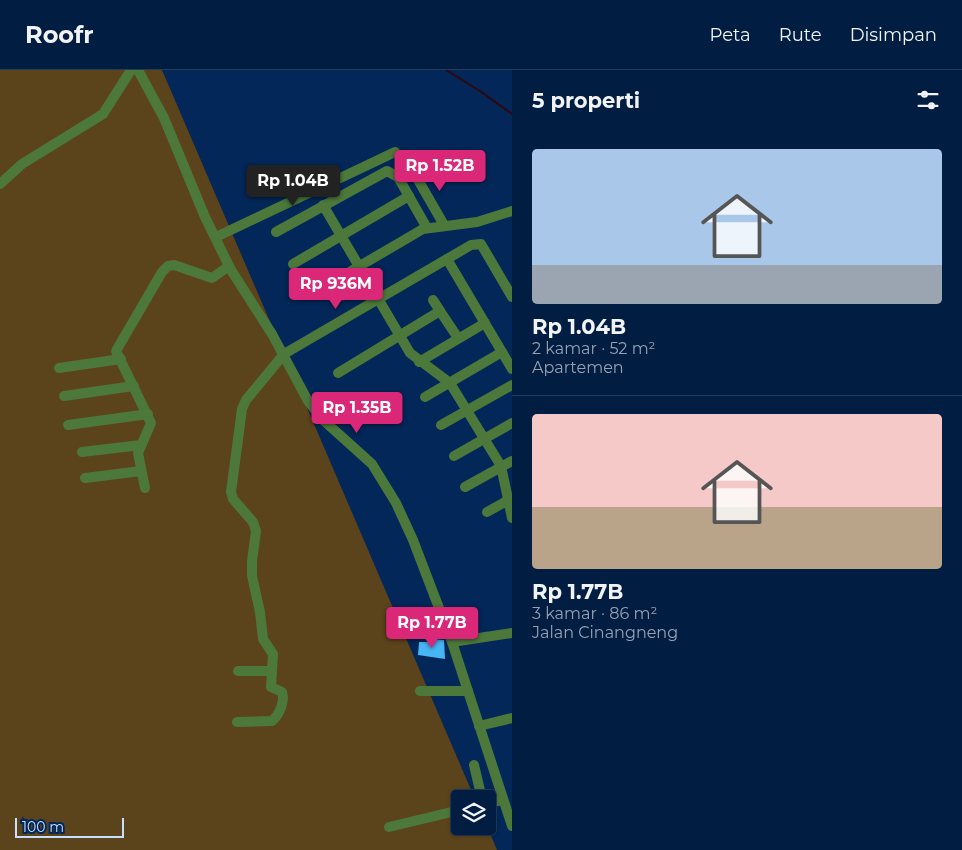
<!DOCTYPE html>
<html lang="id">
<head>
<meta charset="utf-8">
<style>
	:root { --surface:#021d42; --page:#102a4d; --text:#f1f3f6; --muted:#96a2b2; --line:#233b5b; --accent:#db2777 }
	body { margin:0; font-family:Montserrat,sans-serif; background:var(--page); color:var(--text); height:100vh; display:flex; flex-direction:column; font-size:19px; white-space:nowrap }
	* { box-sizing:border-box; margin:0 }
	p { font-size:16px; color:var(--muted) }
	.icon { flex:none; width:28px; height:28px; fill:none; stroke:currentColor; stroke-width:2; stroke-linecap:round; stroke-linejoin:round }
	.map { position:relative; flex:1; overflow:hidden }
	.sheet { display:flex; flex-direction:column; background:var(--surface); width:450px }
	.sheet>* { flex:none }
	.fabs { position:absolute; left:451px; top:720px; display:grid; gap:10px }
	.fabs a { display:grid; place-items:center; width:45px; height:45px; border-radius:5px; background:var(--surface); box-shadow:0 1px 4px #0004,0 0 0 1px var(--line); font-size:25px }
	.scale { position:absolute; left:15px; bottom:12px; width:109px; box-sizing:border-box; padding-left:5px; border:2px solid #c9dffe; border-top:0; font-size:14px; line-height:18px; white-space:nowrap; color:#c9dffe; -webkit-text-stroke:4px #022758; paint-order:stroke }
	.price { position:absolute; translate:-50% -42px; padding:0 11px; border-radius:5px; background:var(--accent); color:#fff; font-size:16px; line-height:32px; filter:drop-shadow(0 1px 2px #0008) }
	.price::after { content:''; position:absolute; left:50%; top:30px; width:15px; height:11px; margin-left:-8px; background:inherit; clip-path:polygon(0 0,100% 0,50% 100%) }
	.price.active { background:#222; color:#fff }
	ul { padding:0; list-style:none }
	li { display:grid; align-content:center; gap:10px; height:265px; padding:0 20px }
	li+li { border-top:1px solid var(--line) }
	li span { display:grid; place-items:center; height:155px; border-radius:5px; color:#555 }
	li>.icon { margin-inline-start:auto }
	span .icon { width:90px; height:90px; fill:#fffc; stroke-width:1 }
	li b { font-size:21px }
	h2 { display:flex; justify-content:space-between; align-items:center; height:60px; padding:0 20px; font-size:21px }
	header { display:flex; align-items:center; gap:30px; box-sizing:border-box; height:70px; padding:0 25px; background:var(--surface); border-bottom:1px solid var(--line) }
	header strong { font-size:24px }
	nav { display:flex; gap:28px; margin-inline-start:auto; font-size:18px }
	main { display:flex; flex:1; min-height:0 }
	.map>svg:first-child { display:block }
	.green { fill:#5b431b }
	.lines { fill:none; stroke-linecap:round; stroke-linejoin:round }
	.stream { stroke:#30070d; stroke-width:2 }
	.building { fill:#47b6f4 }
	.minor { stroke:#4c783b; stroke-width:10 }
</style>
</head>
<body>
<header>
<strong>Roofr</strong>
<nav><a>Peta</a><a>Rute</a><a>Disimpan</a></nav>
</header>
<main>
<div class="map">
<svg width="512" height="780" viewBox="0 0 512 780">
	<rect width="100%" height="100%" fill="#022758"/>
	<polygon class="green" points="0,0 162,0 475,729 460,729 460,756 487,756 497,780 0,780"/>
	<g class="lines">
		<polyline class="stream" points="446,0 480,21 512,44"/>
	</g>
	<polygon class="building" points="429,569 444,570 445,589 418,585 419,572 429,572"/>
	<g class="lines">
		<g class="minor">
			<polyline points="138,0 164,48 205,147 231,200 272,264 308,331 322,349 372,394 396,433 413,470 452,572 512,756"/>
			<polyline points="413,101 444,155"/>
			<polyline points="0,114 22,94 103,44 131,0"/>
			<polyline points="323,135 410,283 450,313 501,396 512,448"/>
			<polyline points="276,162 387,101 398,107 427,158"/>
			<polyline points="216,167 395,82"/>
			<polyline points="447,189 512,299"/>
			<polyline points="293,194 409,126"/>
			<polyline points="317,221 423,159 477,152 512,141"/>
			<polyline points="433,230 440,241"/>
			<polyline points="419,292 485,253"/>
			<polyline points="59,298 121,289"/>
			<polyline points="338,303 440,241 458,268"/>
			<polyline points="64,326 134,316"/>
			<polyline points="425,327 502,282"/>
			<polyline points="68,355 148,344"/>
			<polyline points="441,355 512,315"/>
			<polyline points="82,382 141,375"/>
			<polyline points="454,386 512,353"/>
			<polyline points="85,408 141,401"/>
			<polyline points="465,417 512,391"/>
			<polyline points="145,418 138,383 151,353 116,281 162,202 168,196 174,195 212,208 229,196"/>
			<polyline points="487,442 512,428"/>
			<polyline points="452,572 512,563"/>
			<polyline points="238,601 272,601"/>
			<polyline points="420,621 468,621"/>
			<path d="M 237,652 L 272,651 C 280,644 285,631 282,622 L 271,617 L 273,584 L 263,569 L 260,542 L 252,506 L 252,491 L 256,461 L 253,452 L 233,429 L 231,422 L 242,339 L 246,330 L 284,284 L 471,175 L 481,174 L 512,227"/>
			<polyline points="479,656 512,648"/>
			<polyline points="474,695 482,729"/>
			<polyline points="488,733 502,730"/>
			<polyline points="389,757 460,740"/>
		</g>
	</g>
</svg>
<div class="fabs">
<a><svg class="icon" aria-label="layers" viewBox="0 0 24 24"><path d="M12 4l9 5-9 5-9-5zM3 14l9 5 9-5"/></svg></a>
</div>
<div class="scale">100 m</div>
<b class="price" style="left:440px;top:122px">Rp 1.52B</b>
<b class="price active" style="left:293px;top:137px">Rp 1.04B</b>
<b class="price" style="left:336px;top:240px">Rp 936M</b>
<b class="price" style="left:357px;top:364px">Rp 1.35B</b>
<b class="price" style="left:432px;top:579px">Rp 1.77B</b>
</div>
<section class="sheet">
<h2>5 properti<svg class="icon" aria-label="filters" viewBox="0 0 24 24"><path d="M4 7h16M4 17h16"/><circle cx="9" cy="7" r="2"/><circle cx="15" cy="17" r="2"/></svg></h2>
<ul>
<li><span style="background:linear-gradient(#a9c7e8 75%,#9aa5b1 0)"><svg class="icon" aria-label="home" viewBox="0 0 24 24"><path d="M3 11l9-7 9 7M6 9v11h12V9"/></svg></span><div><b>Rp 1.04B</b><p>2 kamar · 52 m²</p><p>Apartemen</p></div></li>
<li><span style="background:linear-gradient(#f6c9c9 60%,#b9a48a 0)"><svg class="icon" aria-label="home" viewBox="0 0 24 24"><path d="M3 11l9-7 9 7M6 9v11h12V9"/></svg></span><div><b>Rp 1.77B</b><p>3 kamar · 86 m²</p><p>Jalan Cinangneng</p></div></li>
</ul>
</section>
</main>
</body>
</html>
